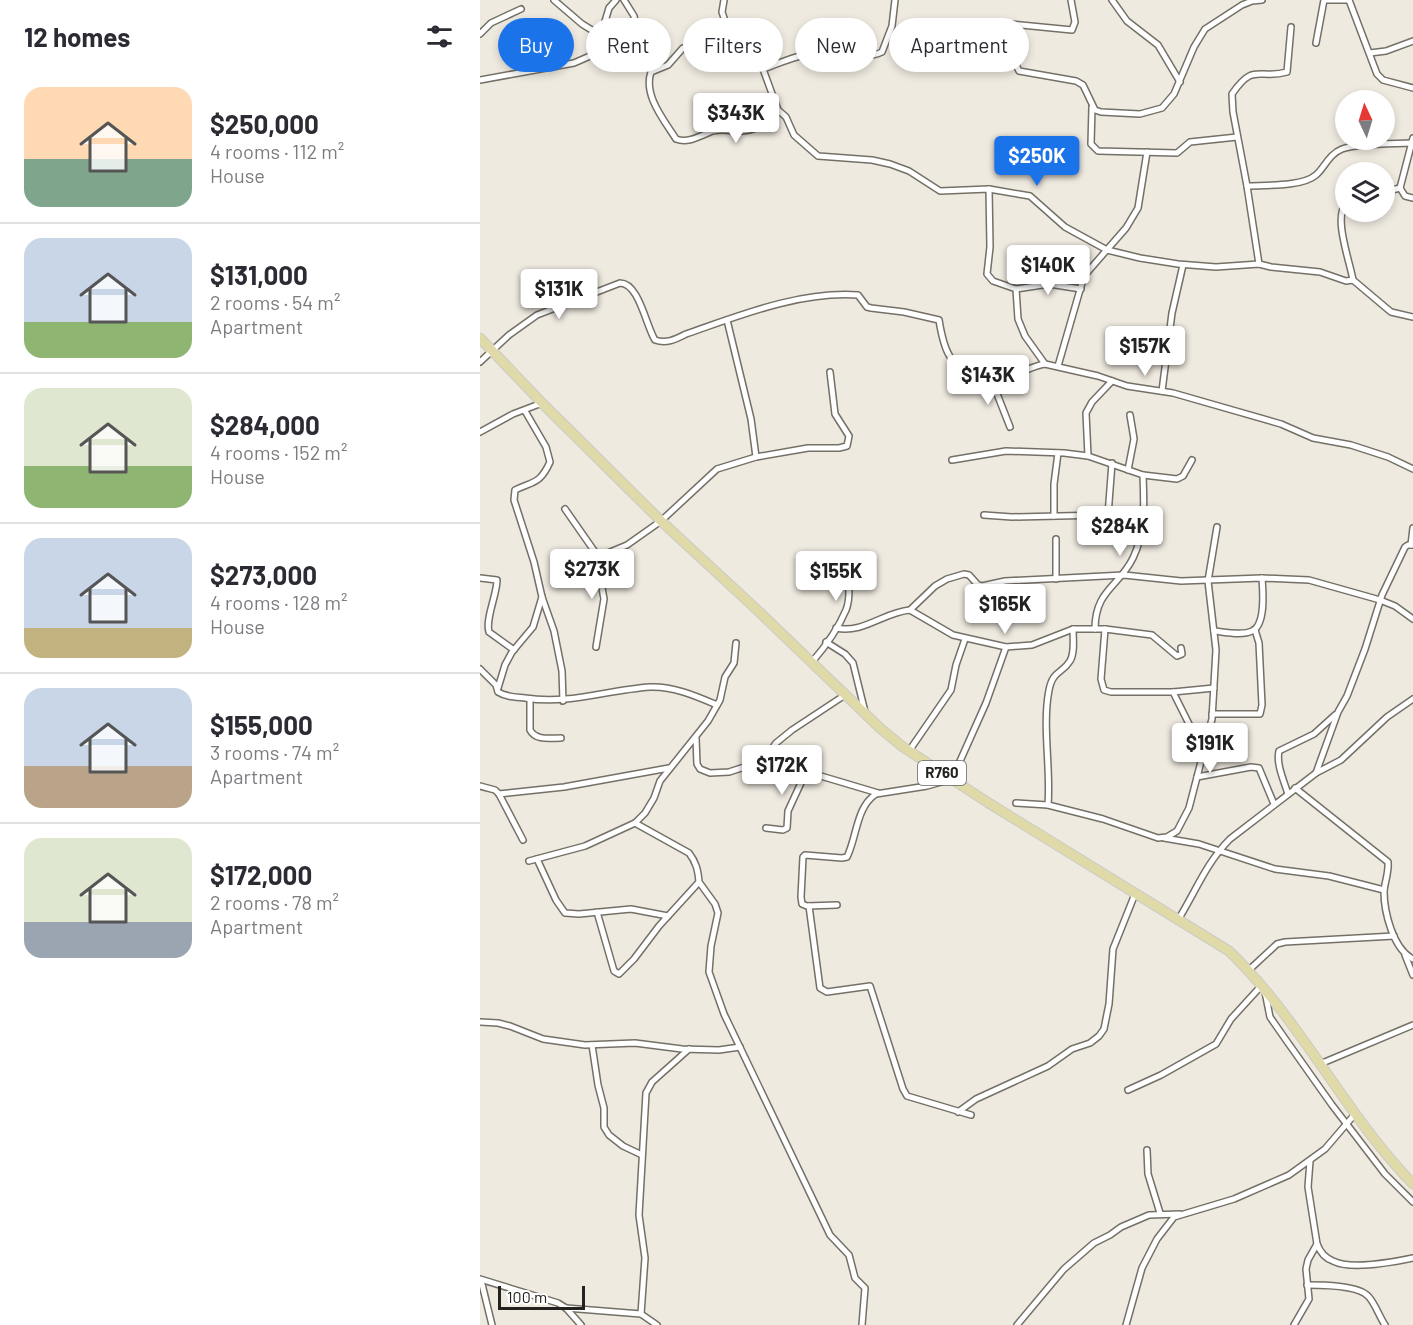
<!DOCTYPE html>
<html lang="en">
<head>
<meta charset="utf-8">
<style>
	:root { --surface:#fff; --page:#f7f7f7; --text:#2b2b33; --muted:#7c7c81; --line:#e1e1e2; --accent:#1a73e8 }
	body { margin:0; font-family:Barlow,sans-serif; background:var(--page); color:var(--text); height:100vh; display:flex; flex-direction:column; font-size:22px; white-space:nowrap }
	* { box-sizing:border-box; margin:0 }
	p { font-size:20px; color:var(--muted) }
	.icon { flex:none; width:33px; height:33px; fill:none; stroke:currentColor; stroke-width:2; stroke-linecap:round; stroke-linejoin:round }
	.map { position:relative; flex:1; overflow:hidden }
	.side { display:flex; flex-direction:column; background:var(--surface); width:480px }
	.side>* { flex:none }
	.top-card { position:absolute; left:18px; top:18px; width:570px; height:54px; display:flex; gap:12px }
	.needle { width:39px; rotate:356deg }
	.buttons { position:absolute; left:855px; top:90px; display:grid; gap:12px }
	.buttons a { display:grid; place-items:center; width:60px; height:60px; border-radius:50%; background:var(--surface); box-shadow:0 3px 9px #0003; font-size:30px }
	.scale { position:absolute; left:18px; bottom:15px; width:87px; box-sizing:border-box; padding-left:6px; border:3px solid #23221e; border-top:0; font-size:16px; line-height:21px; white-space:nowrap; color:#23221e; -webkit-text-stroke:4px #fff; paint-order:stroke }
	.price { position:absolute; translate:-50% -51px; padding:0 14px; border-radius:6px; background:#fff; color:#222; font-size:20px; line-height:39px; filter:drop-shadow(0 2px 3px #0008) }
	.price::after { content:''; position:absolute; left:50%; top:36px; width:18px; height:14px; margin-left:-9px; background:inherit; clip-path:polygon(0 0,100% 0,50% 100%) }
	.price.selected { background:var(--accent); color:#fff }
	ul { padding:0; list-style:none }
	li { display:flex; align-items:center; gap:18px; height:150px; padding:0 24px }
	li+li { border-top:2px solid var(--line) }
	li span { display:grid; place-items:center; flex:none; width:168px; height:120px; border-radius:18px; color:#555 }
	li>.icon { margin-inline-start:auto }
	span .icon { width:72px; height:72px; fill:#fffc; stroke-width:1 }
	li b { font-size:26px }
	h2 { display:flex; justify-content:space-between; align-items:center; height:72px; padding:0 24px; font-size:26px }
	.chip { padding:0 21px; border-radius:27px; background:var(--surface); box-shadow:0 3px 9px #0003; font-size:21px; line-height:54px }
	.chip.selected { background:var(--accent); color:#fff }
	main { display:flex; flex:1; min-height:0 }
	.map>svg:first-child { display:block }
	.lines { fill:none; stroke-linecap:round; stroke-linejoin:round }
	.minor-casing { stroke:#747067; stroke-width:8 }
	.primary-casing { stroke:#cacac9; stroke-width:11 }
	.minor { stroke:#fff; stroke-width:5 }
	.primary { stroke:#dfdaa7; stroke-width:9 }
	.labels { text-anchor:middle; stroke-width:5; stroke-linejoin:round; paint-order:stroke }
	.shield { fill:#fff; stroke:#656462; stroke-width:1.5 }
	.shield-label { font-size:15px; font-weight:bold; fill:#23221e }
</style>
</head>
<body>
<main>
<section class="side">
<h2>12 homes<svg class="icon" aria-label="filters" viewBox="0 0 24 24"><path d="M4 7h16M4 17h16"/><circle cx="9" cy="7" r="2"/><circle cx="15" cy="17" r="2"/></svg></h2>
<ul>
<li><span style="background:linear-gradient(#ffd9b3 60%,#7fa58c 0)"><svg class="icon" aria-label="home" viewBox="0 0 24 24"><path d="M3 11l9-7 9 7M6 9v11h12V9"/></svg></span><div><b>$250,000</b><p>4 rooms · 112 m²</p><p>House</p></div></li>
<li><span style="background:linear-gradient(#c9d6e8 70%,#8fb573 0)"><svg class="icon" aria-label="home" viewBox="0 0 24 24"><path d="M3 11l9-7 9 7M6 9v11h12V9"/></svg></span><div><b>$131,000</b><p>2 rooms · 54 m²</p><p>Apartment</p></div></li>
<li><span style="background:linear-gradient(#dfe7d0 65%,#8fb573 0)"><svg class="icon" aria-label="home" viewBox="0 0 24 24"><path d="M3 11l9-7 9 7M6 9v11h12V9"/></svg></span><div><b>$284,000</b><p>4 rooms · 152 m²</p><p>House</p></div></li>
<li><span style="background:linear-gradient(#c9d6e8 75%,#c2b280 0)"><svg class="icon" aria-label="home" viewBox="0 0 24 24"><path d="M3 11l9-7 9 7M6 9v11h12V9"/></svg></span><div><b>$273,000</b><p>4 rooms · 128 m²</p><p>House</p></div></li>
<li><span style="background:linear-gradient(#c9d6e8 65%,#b9a48a 0)"><svg class="icon" aria-label="home" viewBox="0 0 24 24"><path d="M3 11l9-7 9 7M6 9v11h12V9"/></svg></span><div><b>$155,000</b><p>3 rooms · 74 m²</p><p>Apartment</p></div></li>
<li><span style="background:linear-gradient(#dfe7d0 70%,#9aa5b1 0)"><svg class="icon" aria-label="home" viewBox="0 0 24 24"><path d="M3 11l9-7 9 7M6 9v11h12V9"/></svg></span><div><b>$172,000</b><p>2 rooms · 78 m²</p><p>Apartment</p></div></li>
</ul>
</section>
<div class="map">
<svg width="933" height="1325" viewBox="0 0 933 1325">
	<rect width="100%" height="100%" fill="#efeae0"/>
	<g class="lines">
		<defs>
			<g id="minor">
				<polyline points="74,0 102,24 115,32 123,28 129,8 136,0"/>
				<polyline points="244,0 242,12 251,39 283,69 298,110 306,117 314,135 338,156 392,160 410,164 429,171 460,191 509,189 550,196 585,227 627,250 660,258 698,264 736,267 779,264 791,267 840,272 866,281 873,280 911,312 933,317"/>
				<polyline points="632,0 647,21 678,45 700,82"/>
				<polyline points="869,0 897,74 903,80 933,88"/>
				<polyline points="531,24 537,67 539,71 596,81 603,85 615,110 621,112 660,114 682,108 694,94 714,47 725,29 762,5 772,1 782,0"/>
				<polyline points="502,26 531,24 592,30 595,22 591,0"/>
				<polyline points="0,34 11,23 41,9"/>
				<path d="M 251,39 L 236,43 L 214,44 L 203,48 L 188,65 L 171,72 C 163,95 184,120 196,139 C 209,144 221,135 233,131 C 248,127 259,135 276,128 C 286,124 289,116 298,110"/>
				<polyline points="135,42 154,35 157,30 154,16 144,0"/>
				<polyline points="836,43 844,0 869,0"/>
				<polyline points="890,53 906,51 933,41"/>
				<path d="M 283,69 C 300,63 319,54 337,53 C 357,51 384,61 402,52 L 412,26 L 415,0"/>
				<polyline points="0,80 94,63 110,56 115,44 115,32"/>
				<polyline points="612,107 611,144 618,151 697,153 710,142 757,137"/>
				<polyline points="933,138 920,188 925,196 933,198"/>
				<path d="M 767,186 C 785,185 822,187 836,175 C 845,167 849,154 862,149 C 879,143 912,144 932,143"/>
				<polyline points="509,189 510,247 507,274 513,281 536,289 538,319 545,336 565,364 618,376 647,386 693,393 801,424 833,438 871,445 908,457 933,469"/>
				<polyline points="904,192 920,188"/>
				<path d="M 866,204 C 853,217 870,262 873,280"/>
				<path d="M 779,264 L 767,186 L 753,112 L 752,94 C 774,62 778,80 807,72 L 811,27"/>
				<polyline points="536,289 569,284 601,289"/>
				<polyline points="247,320 271,419 276,457"/>
				<path d="M 0,362 L 29,335 L 57,315 L 140,283 C 159,283 166,326 175,340 C 187,344 196,339 206,334 C 261,315 320,291 378,295 L 387,307 L 391,308 L 424,312 L 459,320 C 464,351 469,368 501,374 C 509,376 517,378 525,377 C 539,375 551,366 565,364"/>
				<polyline points="578,366 604,276 646,228 658,208 667,152"/>
				<polyline points="510,376 530,427"/>
				<polyline points="632,381 612,402 606,413 608,456 663,475 697,479 703,476 712,460"/>
				<polyline points="682,391 692,313 703,265"/>
				<path d="M 45,411 L 66,447 L 70,462 C 60,484 54,481 35,490 L 34,500 L 54,562 L 62,597 L 74,631 L 82,671 L 83,701"/>
				<polyline points="0,432 33,414 62,403"/>
				<polyline points="472,460 526,451 584,453 608,456"/>
				<polyline points="648,470 654,439 650,415"/>
				<polyline points="85,509 115,552 123,555 147,545 181,521 237,469 276,457 328,448 359,448 367,446 369,436 355,414 350,372"/>
				<polyline points="504,515 532,517 665,514"/>
				<polyline points="628,515 632,463"/>
				<polyline points="574,516 574,484 578,453"/>
				<polyline points="931,545 933,528"/>
				<path d="M 0,578 L 17,580 C 17,595 5,619 9,632 L 34,650"/>
				<polyline points="576,579 576,539"/>
				<polyline points="430,610 455,586 467,579 484,574 489,575 498,585 502,586 525,581 644,575 701,581 782,578 829,580 900,600 915,606 933,619"/>
				<path d="M 356,628 C 383,634 404,612 430,610 L 473,635 L 526,647 L 552,645 L 593,629 L 625,629 L 672,635 L 697,656 L 702,654 L 701,648"/>
				<path d="M 615,629 C 615,590 639,587 653,558 C 666,531 664,504 663,475"/>
				<polyline points="625,629 621,679 624,690 631,692 693,692 734,688"/>
				<path d="M 734,631 C 745,632 762,636 772,631 C 786,625 783,591 782,578"/>
				<polyline points="346,642 365,654 373,663 385,712"/>
				<polyline points="116,647 124,599 120,577 120,555"/>
				<path d="M 332,662 C 345,647 358,629 366,610 C 375,587 358,576 386,561"/>
				<path d="M 0,669 L 16,685 L 18,692 C 26,697 35,697 45,698 C 89,705 126,690 170,687 C 193,686 216,696 237,705"/>
				<polyline points="18,688 25,665 32,652 53,627 62,597"/>
				<polyline points="693,692 716,738 724,750"/>
				<path d="M 50,699 L 50,730 C 56,741 70,738 81,738"/>
				<polyline points="732,714 780,714 782,705 779,643 775,630"/>
				<polyline points="216,738 217,764 220,769 230,773 249,772 283,761 296,743 312,730 365,695"/>
				<polyline points="429,751 471,690 476,665 485,639"/>
				<polyline points="314,768 398,793"/>
				<polyline points="836,773 858,712 867,696 885,649 902,595 925,547 928,545 933,545"/>
				<polyline points="717,777 771,767 779,768 794,804"/>
				<polyline points="0,786 15,790 19,794 43,840"/>
				<path d="M 815,788 L 908,862 C 909,872 905,881 904,891 C 904,912 913,949 933,959"/>
				<polyline points="19,794 84,787 189,768"/>
				<path d="M 808,794 C 804,781 796,764 799,751 L 834,734 L 855,715"/>
				<polyline points="536,803 568,805 623,819 678,838 687,837 697,831 709,808 732,719 736,650 728,581 737,527"/>
				<path d="M 568,805 C 571,769 562,726 569,690 C 573,670 582,674 590,661 C 595,653 593,638 593,629"/>
				<polyline points="286,828 303,830 307,828 308,811 326,772"/>
				<polyline points="684,838 719,844 795,869 849,876 904,890"/>
				<polyline points="57,859 76,900 85,913 99,914 151,909 188,916"/>
				<polyline points="49,861 105,846 155,823 165,813 174,798 180,781 228,721 240,700 245,677 254,663 256,643"/>
				<polyline points="219,882 235,904 238,913 231,946 229,972 244,1014 350,1235 369,1255 375,1278 385,1288 382,1325"/>
				<path d="M 357,905 L 327,906 L 322,904 L 321,897 L 323,857 L 325,855 L 362,858 L 367,857 C 377,837 376,807 396,794 L 447,786 L 472,779 L 506,703 L 526,647"/>
				<polyline points="329,906 340,988 347,992 390,986 423,1089 427,1096 491,1115"/>
				<path d="M 117,912 L 134,971 L 139,974 L 154,959 L 179,926 L 219,882 C 218,870 216,862 209,853 L 155,823"/>
				<path d="M 698,920 C 716,891 726,863 750,839 L 836,773 L 861,760 L 907,717 L 933,699"/>
				<polyline points="925,955 933,975"/>
				<polyline points="769,970 797,944 805,942 914,936"/>
				<polyline points="785,992 790,1017 806,1040 852,1105 905,1174 933,1202"/>
				<polyline points="0,1022 18,1023 30,1026 63,1039 105,1045 155,1043 202,1049 239,1050 260,1047"/>
				<polyline points="112,1045 118,1085 124,1108 124,1127 129,1135 143,1146 162,1155"/>
				<polyline points="840,1064 933,1025"/>
				<polyline points="648,1090 681,1075 736,1044 751,1019 782,985"/>
				<polyline points="478,1112 496,1099 568,1066 592,1049 610,1043 619,1036 624,1029 629,1004 633,949 655,894"/>
				<polyline points="667,1150 668,1174 680,1213"/>
				<path d="M 837,1244 C 840,1252 845,1258 853,1261 C 870,1270 914,1262 933,1258"/>
				<polyline points="0,1279 78,1303 86,1308 101,1325"/>
				<polyline points="1,1280 12,1325"/>
				<path d="M 827,1285 C 842,1285 878,1285 888,1296 C 895,1303 899,1316 905,1325"/>
				<polyline points="86,1308 161,1314 177,1325"/>
				<polyline points="161,1314 165,1258 159,1215 166,1093 172,1082 209,1049"/>
				<polyline points="537,1325 584,1269 614,1243 630,1235 641,1227 669,1215 700,1214"/>
				<polyline points="646,1325 662,1268 677,1239 694,1217 754,1199 809,1175 845,1149 875,1114"/>
				<polyline points="814,1325 829,1299 826,1269 828,1260 837,1244 828,1187 830,1161"/>
			</g>
			<path id="primary" d="M 0,338 L 62,403 L 181,521 L 274,607 L 401,729 L 423,747 L 507,802 L 749,951 C 821,1020 864,1113 933,1184"/>
		</defs>
		<use href="#minor" class="minor-casing"/>
		<use href="#primary" class="primary-casing"/>
		<use href="#minor" class="minor"/>
		<use href="#primary" class="primary"/>
	</g>
	<g class="labels">
		<rect class="shield" x="438" y="761" width="48" height="24" rx="4.5"/>
		<g class="shield-label">
			<text x="462" y="778">R760</text>
		</g>
	</g>
</svg>
<div class="buttons">
<a><svg class="needle" viewBox="-14 -14 28 28"><path d="M0-13l5 13h-10z" fill="#e53935"/><path d="M0 13l5-13h-10z" fill="#7c7c81"/></svg></a>
<a><svg class="icon" aria-label="layers" viewBox="0 0 24 24"><path d="M12 4l9 5-9 5-9-5zM3 14l9 5 9-5"/></svg></a>
</div>
<div class="scale">100 m</div>
<b class="price" style="left:256px;top:144px">$343K</b>
<b class="price selected" style="left:557px;top:187px">$250K</b>
<b class="price" style="left:568px;top:296px">$140K</b>
<b class="price" style="left:79px;top:320px">$131K</b>
<b class="price" style="left:665px;top:377px">$157K</b>
<b class="price" style="left:508px;top:406px">$143K</b>
<b class="price" style="left:640px;top:557px">$284K</b>
<b class="price" style="left:112px;top:600px">$273K</b>
<b class="price" style="left:356px;top:602px">$155K</b>
<b class="price" style="left:525px;top:635px">$165K</b>
<b class="price" style="left:730px;top:774px">$191K</b>
<b class="price" style="left:302px;top:796px">$172K</b>
<div class="top-card">
<a class="chip selected">Buy</a>
<a class="chip">Rent</a>
<a class="chip">Filters</a>
<a class="chip">New</a>
<a class="chip">Apartment</a>
</div>
</div>
</main>
</body>
</html>
